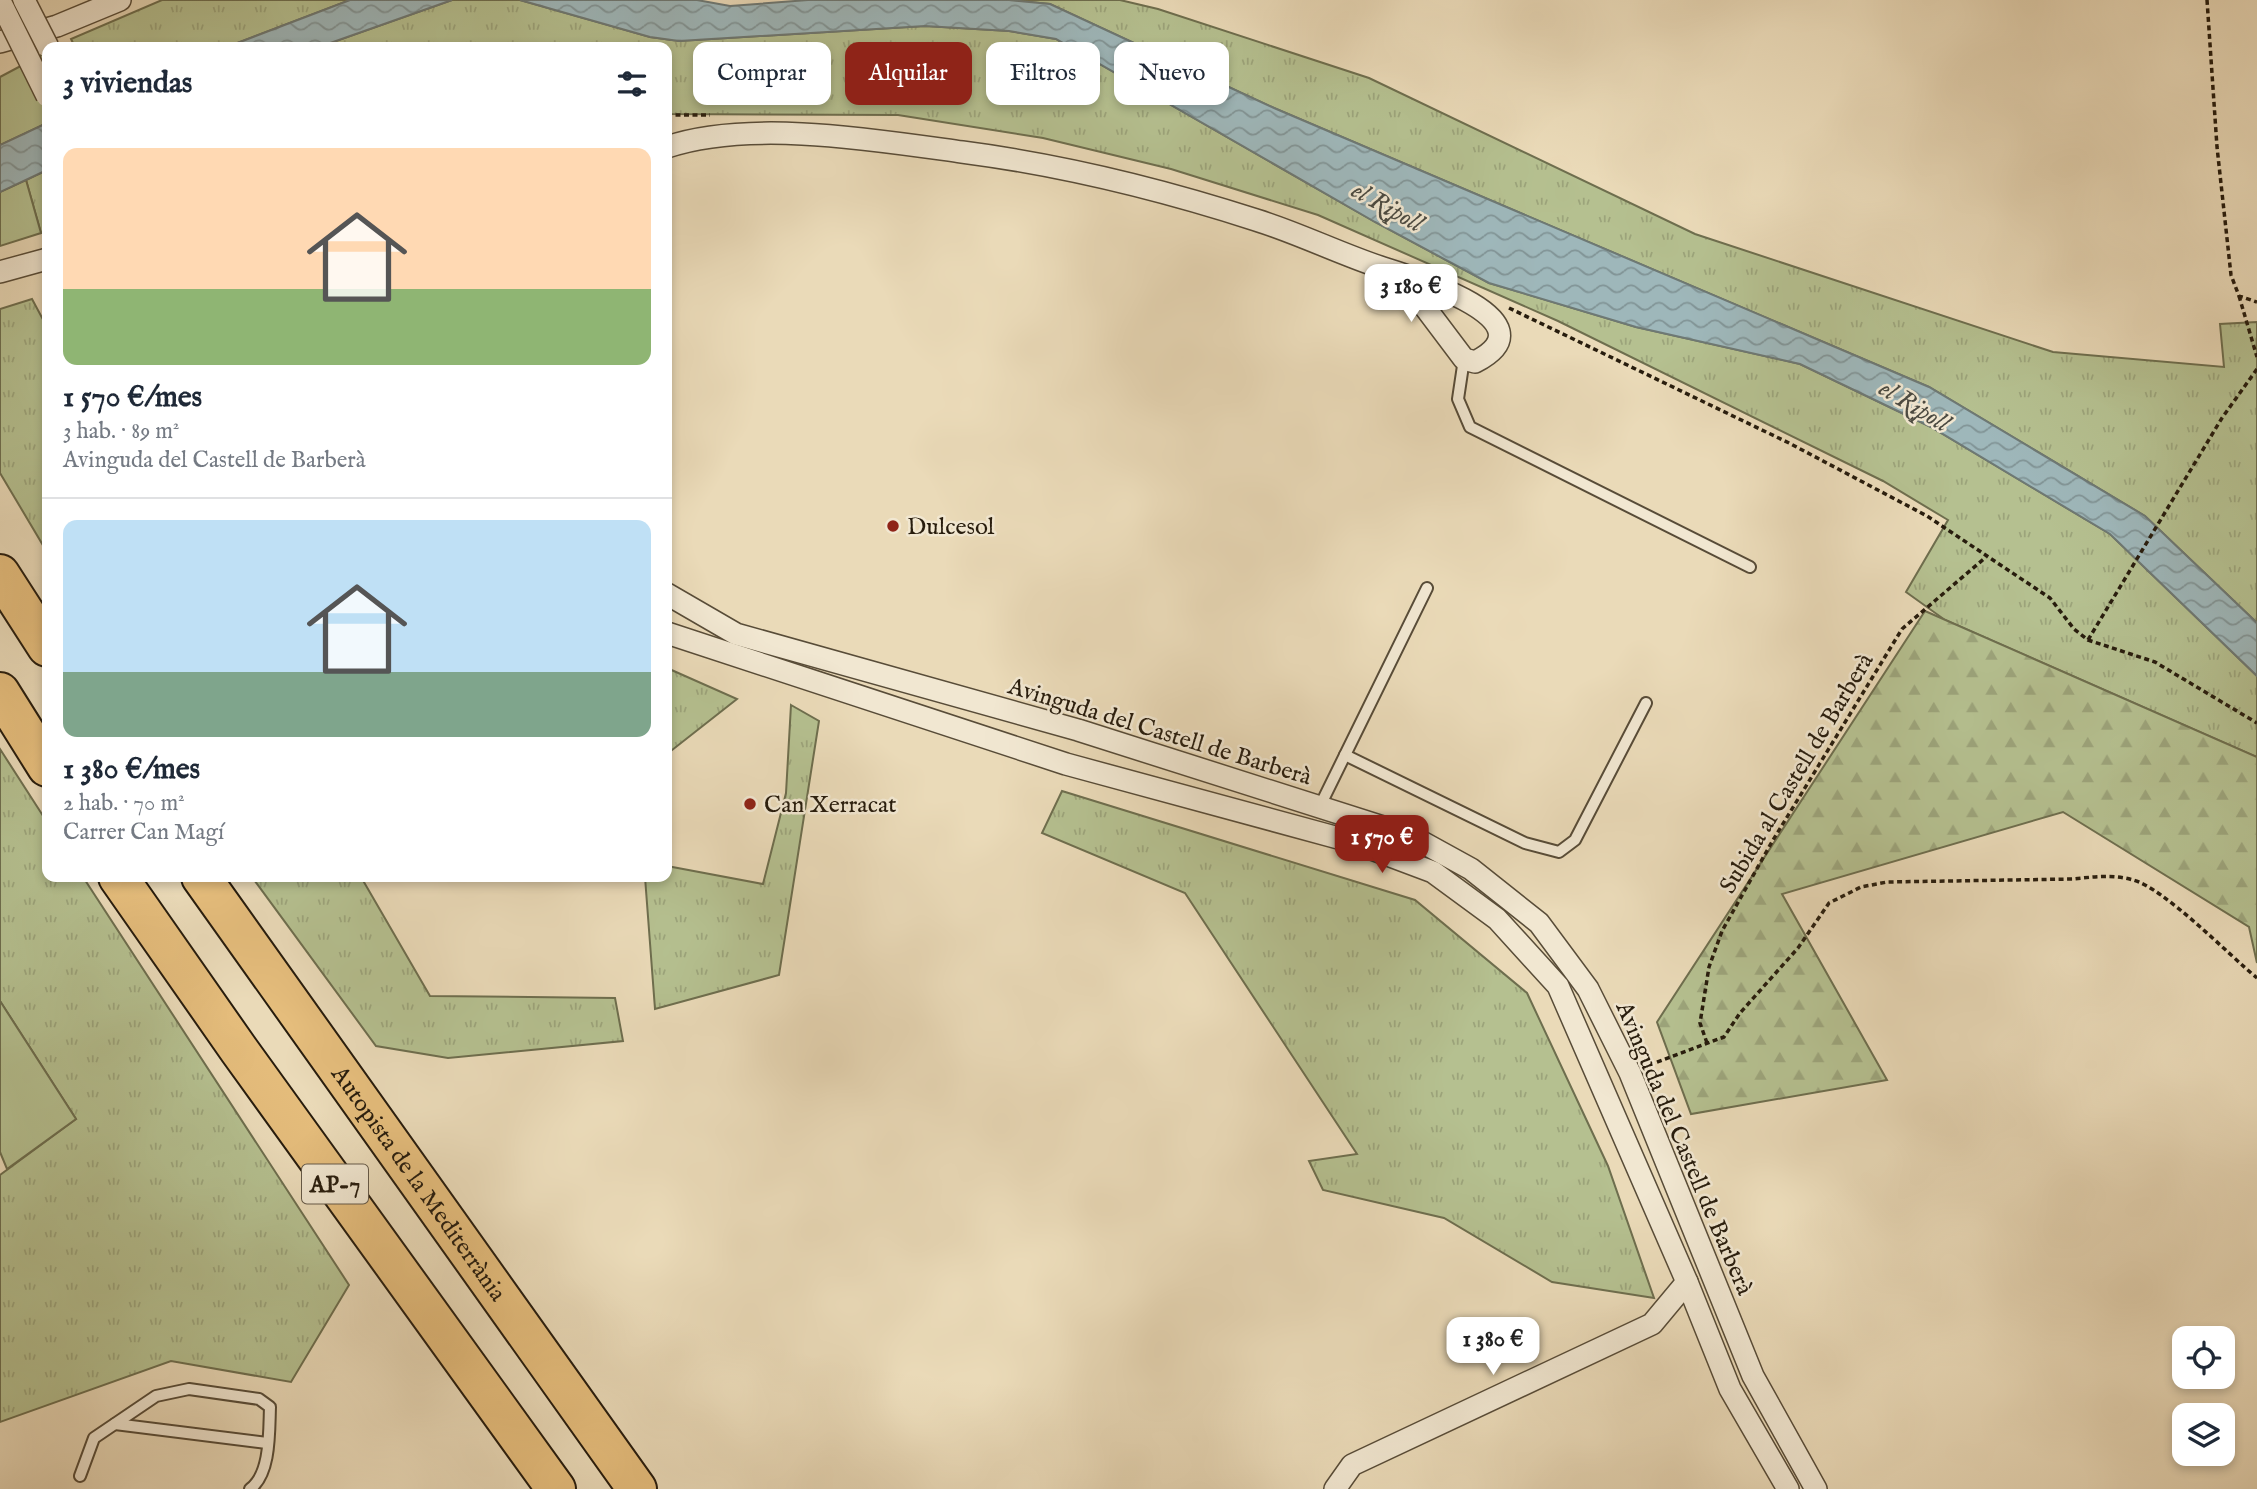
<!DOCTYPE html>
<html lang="es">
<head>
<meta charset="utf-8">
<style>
	:root { --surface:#fff; --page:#f6f6f7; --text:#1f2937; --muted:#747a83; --line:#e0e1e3; --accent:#8f2418 }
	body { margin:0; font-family:"IM FELL English",serif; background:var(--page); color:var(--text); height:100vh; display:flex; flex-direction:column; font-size:26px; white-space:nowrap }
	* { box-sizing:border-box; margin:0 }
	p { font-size:23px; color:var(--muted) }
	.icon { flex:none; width:38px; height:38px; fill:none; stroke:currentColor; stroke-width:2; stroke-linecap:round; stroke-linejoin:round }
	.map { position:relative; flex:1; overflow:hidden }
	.panel { position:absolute; left:42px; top:42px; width:630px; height:840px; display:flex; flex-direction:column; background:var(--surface); border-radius:14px; box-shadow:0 4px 10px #0003 }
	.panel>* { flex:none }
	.guide { position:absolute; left:693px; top:42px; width:665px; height:63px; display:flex; gap:14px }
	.tools { position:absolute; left:2172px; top:1326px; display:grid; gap:14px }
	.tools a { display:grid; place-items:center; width:63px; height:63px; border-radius:14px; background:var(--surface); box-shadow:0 4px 10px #0003; font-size:35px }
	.price { position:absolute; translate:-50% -60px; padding:0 16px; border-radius:14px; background:#fff; color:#222; font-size:23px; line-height:46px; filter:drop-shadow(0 2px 4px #0008) }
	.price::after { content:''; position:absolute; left:50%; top:42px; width:21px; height:16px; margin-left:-10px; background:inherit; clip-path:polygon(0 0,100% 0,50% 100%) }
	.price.active { background:var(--accent); color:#fff }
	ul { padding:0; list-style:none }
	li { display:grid; align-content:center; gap:14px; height:371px; padding:0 21px }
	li+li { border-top:2px solid var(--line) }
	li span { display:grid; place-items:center; height:217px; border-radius:14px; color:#555 }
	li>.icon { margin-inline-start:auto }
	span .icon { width:126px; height:126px; fill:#fffc; stroke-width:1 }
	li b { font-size:30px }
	h2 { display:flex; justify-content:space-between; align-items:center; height:84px; padding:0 21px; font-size:30px }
	.tag { padding:0 24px; border-radius:14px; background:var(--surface); box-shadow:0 4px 10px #0003; font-size:24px; line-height:63px }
	.tag.active { background:var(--accent); color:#fff }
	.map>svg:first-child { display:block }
	.grass { fill:url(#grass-tufts); stroke:#6e6e4e; stroke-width:2 }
	.forest { fill:url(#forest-firs); stroke:#6e6e4e; stroke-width:2 }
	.garden { fill:#b5c090; stroke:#6e6e4e; stroke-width:2 }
	.water { fill:url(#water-waves); stroke:#6e7975; stroke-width:2 }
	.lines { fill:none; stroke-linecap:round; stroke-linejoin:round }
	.lane-casing { stroke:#584c38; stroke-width:14 }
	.street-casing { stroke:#584c38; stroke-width:24 }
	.highway-casing { stroke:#271c0d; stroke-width:42 }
	.path { stroke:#271c0d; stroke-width:3.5; stroke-dasharray:5 3.5; stroke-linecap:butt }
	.lane { stroke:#f1e7d1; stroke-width:10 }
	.street { stroke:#f1e7d1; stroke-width:21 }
	.highway { stroke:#e5bd7c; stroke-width:38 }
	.street-bridge-casing { stroke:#584c38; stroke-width:24; stroke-linecap:butt }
	.street-bridge { stroke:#f1e7d1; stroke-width:21 }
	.poi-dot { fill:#8f2418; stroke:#f1e7d1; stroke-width:2.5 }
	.labels { text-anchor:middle; stroke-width:5; stroke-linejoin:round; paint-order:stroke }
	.shield { fill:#f1e7d1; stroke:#645948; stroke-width:2 }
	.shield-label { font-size:23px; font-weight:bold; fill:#271c0d }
	.poi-label { font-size:24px; fill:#271c0d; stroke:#f1e7d1; text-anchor:start }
	.street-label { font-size:24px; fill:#271c0d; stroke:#f1e7d1 }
	.water-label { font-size:26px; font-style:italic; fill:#4b4a41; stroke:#f1e7d1 }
</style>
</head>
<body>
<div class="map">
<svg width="2257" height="1489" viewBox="0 0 2257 1489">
	<defs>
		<pattern id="grass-tufts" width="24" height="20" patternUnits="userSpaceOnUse" patternTransform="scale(1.75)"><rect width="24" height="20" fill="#b5c090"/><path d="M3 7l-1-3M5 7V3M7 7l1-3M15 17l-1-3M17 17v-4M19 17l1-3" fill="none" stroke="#9ca47b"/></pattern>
		<pattern id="forest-firs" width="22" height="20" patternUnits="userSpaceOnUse" patternTransform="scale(1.75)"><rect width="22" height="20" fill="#b5c090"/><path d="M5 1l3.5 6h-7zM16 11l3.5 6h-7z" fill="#9ca47b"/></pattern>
		<pattern id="water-waves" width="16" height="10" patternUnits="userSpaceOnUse" patternTransform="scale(1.75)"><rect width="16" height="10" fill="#9eb7ba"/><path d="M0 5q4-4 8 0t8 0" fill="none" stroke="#819496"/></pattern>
	</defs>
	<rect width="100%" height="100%" fill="#eadab8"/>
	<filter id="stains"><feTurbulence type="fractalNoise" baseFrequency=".00286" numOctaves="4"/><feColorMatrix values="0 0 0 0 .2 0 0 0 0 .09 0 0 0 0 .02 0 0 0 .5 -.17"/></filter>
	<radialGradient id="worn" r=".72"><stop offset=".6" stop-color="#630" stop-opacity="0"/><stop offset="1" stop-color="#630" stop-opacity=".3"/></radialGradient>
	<g class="grass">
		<polygon points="162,0 350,0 227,47 75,47 71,39"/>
		<polygon points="452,0 520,0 650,37 679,41 925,26 1009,31 1056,39 1375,222 1489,283 1636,327 1800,364 1931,427 2110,534 2257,676 2257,757 1945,620 1906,592 1948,520 1883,481 1558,321 1318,215 1171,169 1043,138 898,115 667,114 667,47 319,47"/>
		<polygon points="1009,0 1120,0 1158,9 1369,78 1695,234 2053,352 2224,367 2220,324 2257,322 2257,623 2145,516 1929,387 1274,108 1050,4"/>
		<polygon points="47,170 47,231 41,233 26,180"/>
		<polygon points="32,299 47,327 47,552 0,473 0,309"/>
		<polygon points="667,668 737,699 667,754"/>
		<polygon points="791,705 819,721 779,975 655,1009 645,877 667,877 667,866 763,884 786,793"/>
		<polygon points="0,749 47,822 47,877 83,877 349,1285 291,1382 171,1361 0,1422 0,1175 76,1119 0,1001"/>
		<polygon points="1062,791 1415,900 1527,993 1608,1166 1654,1298 1552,1282 1444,1218 1323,1190 1309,1161 1357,1154 1185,893 1042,833"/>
		<polygon points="252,877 361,877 430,996 615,998 623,1041 448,1058 376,1046"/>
	</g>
	<polygon class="forest" points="1925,611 2257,757 2257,963 2249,927 2063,812 1782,894 1887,1080 1691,1114 1657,1022"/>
	<g class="garden">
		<polygon points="47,52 47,123 0,145 0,77"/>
		<polygon points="26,180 41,233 0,246 0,192"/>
		<polygon points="0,1001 76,1119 7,1169 0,1152"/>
	</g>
	<g class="water">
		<polygon points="350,0 452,0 319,47 227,47"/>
		<polygon points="520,0 697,0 730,6 808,0 1009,0 1050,4 1274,108 1929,387 2145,516 2257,623 2257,676 2110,534 1931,427 1800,364 1636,327 1489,283 1375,222 1056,39 1009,31 925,26 679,41 650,37"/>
		<polygon points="47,123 47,170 0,192 0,145"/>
	</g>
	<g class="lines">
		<defs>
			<g id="lane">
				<polyline points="1464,359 1458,399 1470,427 1750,567"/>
				<polyline points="1345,755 1525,843 1559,852 1575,840 1646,703"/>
				<polyline points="1319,808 1427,588"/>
				<polyline points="115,1424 267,1443"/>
				<path d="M 80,1476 L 94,1438 L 156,1396 L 189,1389 L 259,1399 L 270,1407 C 269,1431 271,1474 250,1489"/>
			</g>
			<g id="street">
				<polyline points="0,42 57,26 120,0"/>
				<path d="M 667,147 C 749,119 876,140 962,152 C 1062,165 1160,189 1256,220 C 1298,233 1338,253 1380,267 C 1409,276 1557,320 1475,362 L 1464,359 L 1412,290 L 1380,267"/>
				<polyline points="0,272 47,259"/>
				<polyline points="667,594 736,634 1078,730 1411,836 1471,869 1539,923 1588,989 1630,1073 1753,1376 1816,1489"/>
				<polyline points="667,633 1066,764 1353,842 1433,872 1497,919 1558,986 1687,1282 1730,1389 1788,1489"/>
				<polyline points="1335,1489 1352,1465 1652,1324 1687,1282"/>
			</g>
			<g id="highway">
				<polyline points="0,574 47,647"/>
				<polyline points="0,692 47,767"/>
				<polyline points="118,877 239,1050 556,1489"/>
				<path id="s1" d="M 201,877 L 637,1489"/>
			</g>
		</defs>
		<use href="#lane" class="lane-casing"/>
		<use href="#street" class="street-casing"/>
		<use href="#highway" class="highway-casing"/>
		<g class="path">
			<polyline points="2207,0 2217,147 2231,275 2239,296 2257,302"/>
			<polyline points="667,115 710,115"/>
			<polyline points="667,178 669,167"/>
			<polyline points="2239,296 2257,357"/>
			<polyline points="1509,308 1789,443 1927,516 2050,598 2074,629 2088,640 2155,662 2257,723"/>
			<polyline points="2088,640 2222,418 2257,369"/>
			<polyline points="1707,1043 1700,1023 1709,967 1722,931 1773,840 1902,629 1986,557"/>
			<path d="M 1649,1065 L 1724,1037 L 1740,1013 L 1798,948 L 1829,903 L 1861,887 L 1887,882 L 2073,879 C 2093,877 2113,874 2133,880 C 2164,888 2229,955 2257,978"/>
		</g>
		<use href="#lane" class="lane"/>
		<use href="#street" class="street"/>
		<use href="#highway" class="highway"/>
		<defs>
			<g id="street-bridge">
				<polyline points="24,0 48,47"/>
				<polyline points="0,1 47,96"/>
			</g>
		</defs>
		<use href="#street-bridge" class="street-bridge-casing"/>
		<use href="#street-bridge" class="street-bridge"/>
	</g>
	<g class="poi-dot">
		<circle cx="893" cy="526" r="7"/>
		<circle cx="750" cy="804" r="7"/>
	</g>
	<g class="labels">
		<rect class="shield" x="302" y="1164.5" width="66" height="39" rx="5"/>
		<g class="shield-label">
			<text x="335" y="1192">AP-7</text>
		</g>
		<g class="poi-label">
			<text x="907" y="534">Dulcesol</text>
			<text x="764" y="812">Can Xerracat</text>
		</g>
		<g class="street-label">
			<text transform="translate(1160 731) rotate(17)" y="8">Avinguda del Castell de Barberà</text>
			<text transform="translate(1796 773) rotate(-59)" y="8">Subida al Castell de Barberà</text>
			<text transform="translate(1685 1148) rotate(67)" y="8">Avinguda del Castell de Barberà</text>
			<text dy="8" stroke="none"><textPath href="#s1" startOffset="376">Autopista de la Mediterrània</textPath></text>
		</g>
		<g class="water-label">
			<text transform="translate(1388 206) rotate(29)" y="9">el Ripoll</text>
			<text transform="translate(1915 405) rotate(31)" y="9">el Ripoll</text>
		</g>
	</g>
	<rect width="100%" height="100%" filter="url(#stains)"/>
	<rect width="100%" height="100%" fill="url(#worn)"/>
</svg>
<div class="tools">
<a><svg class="icon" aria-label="locate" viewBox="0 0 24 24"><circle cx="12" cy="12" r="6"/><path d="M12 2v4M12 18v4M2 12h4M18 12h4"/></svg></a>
<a><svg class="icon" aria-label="layers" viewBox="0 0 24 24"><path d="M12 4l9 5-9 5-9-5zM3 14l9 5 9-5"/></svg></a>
</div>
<b class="price" style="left:1411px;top:324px">3 180 €</b>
<b class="price active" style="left:1382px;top:875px">1 570 €</b>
<b class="price" style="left:1493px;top:1377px">1 380 €</b>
<div class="guide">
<a class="tag">Comprar</a>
<a class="tag active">Alquilar</a>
<a class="tag">Filtros</a>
<a class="tag">Nuevo</a>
</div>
<section class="panel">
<h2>3 viviendas<svg class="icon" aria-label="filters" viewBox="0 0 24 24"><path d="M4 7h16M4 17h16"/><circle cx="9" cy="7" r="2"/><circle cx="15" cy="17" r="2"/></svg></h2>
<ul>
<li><span style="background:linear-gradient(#ffd9b3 65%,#8fb573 0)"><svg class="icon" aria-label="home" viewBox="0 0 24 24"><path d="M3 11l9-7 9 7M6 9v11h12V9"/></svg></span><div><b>1 570 €/mes</b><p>3 hab. · 89 m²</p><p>Avinguda del Castell de Barberà</p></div></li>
<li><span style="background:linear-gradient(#bfe0f5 70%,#7fa58c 0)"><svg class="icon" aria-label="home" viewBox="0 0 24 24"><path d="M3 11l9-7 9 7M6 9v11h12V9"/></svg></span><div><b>1 380 €/mes</b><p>2 hab. · 70 m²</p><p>Carrer Can Magí</p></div></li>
</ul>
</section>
</div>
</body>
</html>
